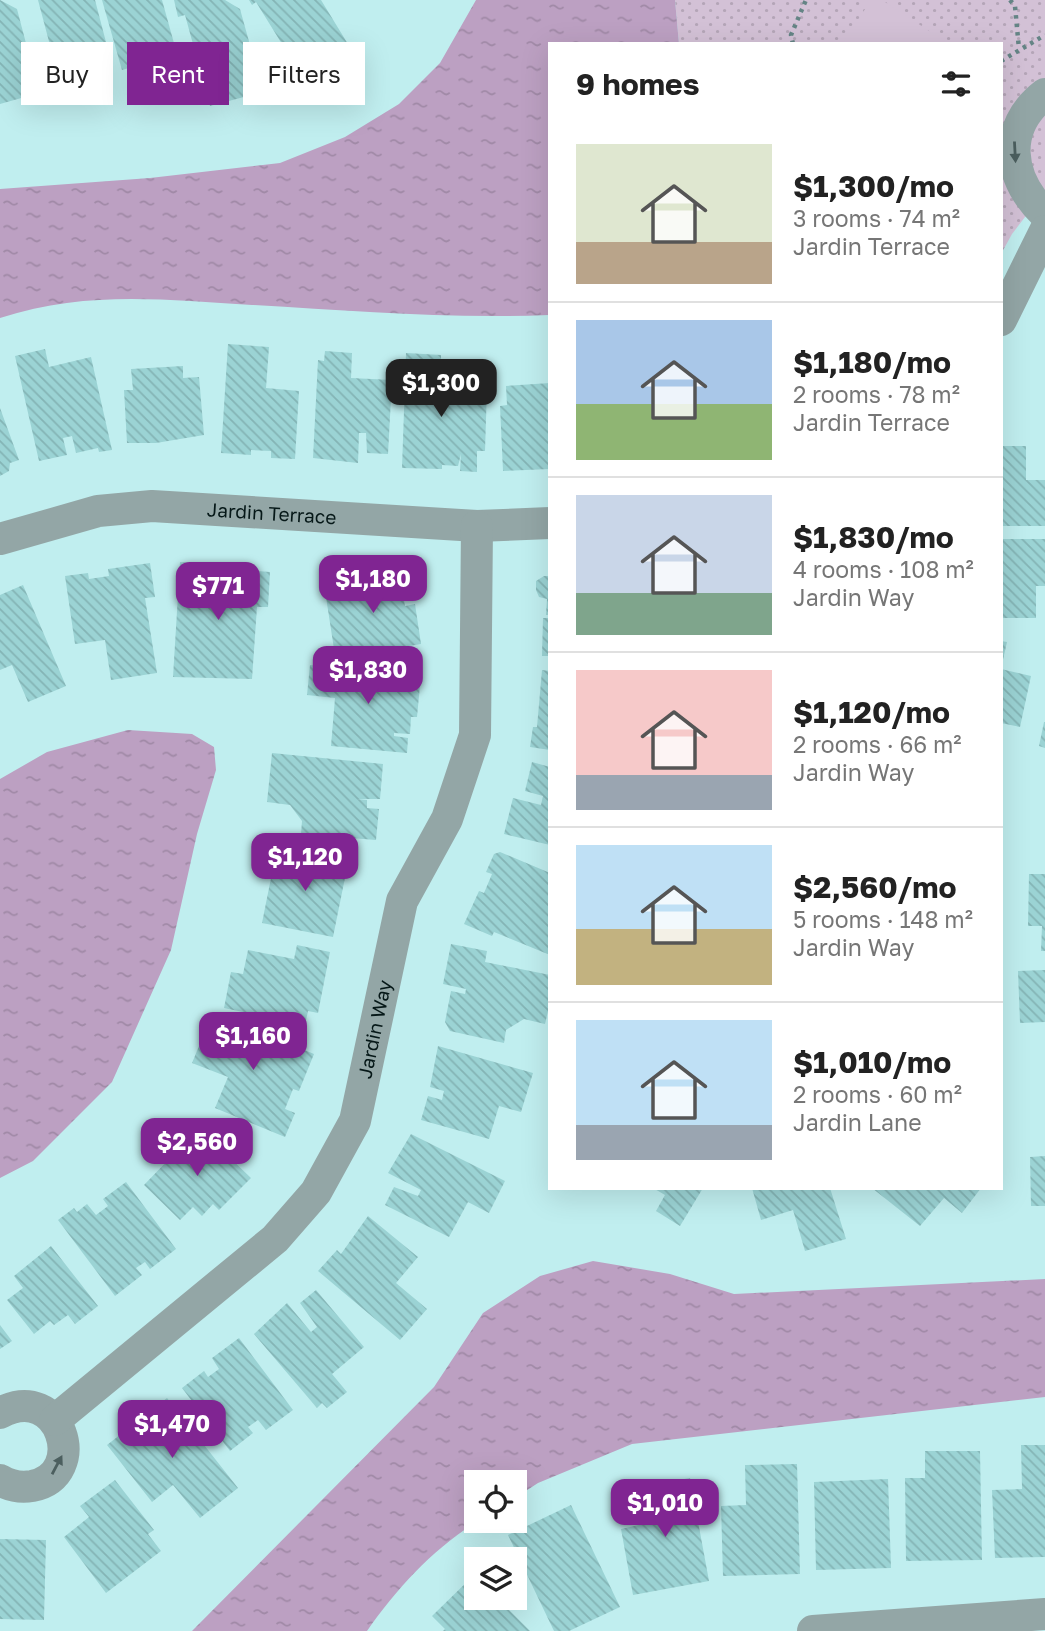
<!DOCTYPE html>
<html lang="en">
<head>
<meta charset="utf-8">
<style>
	:root { --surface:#fff; --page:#f6f6f6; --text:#222; --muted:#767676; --line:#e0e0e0; --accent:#802592 }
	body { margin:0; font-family:"Golos Text",sans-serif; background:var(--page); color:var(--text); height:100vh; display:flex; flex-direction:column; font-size:26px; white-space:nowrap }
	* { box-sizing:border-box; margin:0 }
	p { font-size:23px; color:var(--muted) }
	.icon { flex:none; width:38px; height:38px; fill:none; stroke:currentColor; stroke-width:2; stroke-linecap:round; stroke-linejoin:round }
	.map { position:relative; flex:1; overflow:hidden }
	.sheet { position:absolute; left:548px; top:42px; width:455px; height:1148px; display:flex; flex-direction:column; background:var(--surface); border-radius:0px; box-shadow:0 7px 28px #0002 }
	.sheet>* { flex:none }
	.guide { position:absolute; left:21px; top:42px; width:422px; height:63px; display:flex; gap:14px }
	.controls { position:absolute; left:464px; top:1470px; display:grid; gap:14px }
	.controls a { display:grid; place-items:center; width:63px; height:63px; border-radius:0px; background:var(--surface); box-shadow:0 7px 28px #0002; font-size:35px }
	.price { position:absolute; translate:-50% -60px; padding:0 16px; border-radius:14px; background:var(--accent); color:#fff; font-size:23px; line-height:46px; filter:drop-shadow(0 2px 4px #0008) }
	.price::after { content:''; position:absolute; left:50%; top:42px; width:21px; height:16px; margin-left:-10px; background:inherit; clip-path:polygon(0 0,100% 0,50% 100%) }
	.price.current { background:#222; color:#fff }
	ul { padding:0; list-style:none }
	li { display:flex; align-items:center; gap:21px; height:175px; padding:0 28px }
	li+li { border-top:2px solid var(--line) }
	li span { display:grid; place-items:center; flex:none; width:196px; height:140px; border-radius:0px; color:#555 }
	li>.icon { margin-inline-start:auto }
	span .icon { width:84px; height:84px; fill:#fffc; stroke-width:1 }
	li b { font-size:30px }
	h2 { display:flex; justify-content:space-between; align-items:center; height:84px; padding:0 28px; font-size:30px }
	.tag { padding:0 24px; border-radius:0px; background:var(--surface); box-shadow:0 7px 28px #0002; font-size:24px; line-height:63px }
	.tag.current { background:var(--accent); color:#fff }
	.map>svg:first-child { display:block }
	.grass { fill:url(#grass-dots) }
	.pitch { fill:#d3c1d6 }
	.water { fill:url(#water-ripples) }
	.building { fill:url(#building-back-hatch) }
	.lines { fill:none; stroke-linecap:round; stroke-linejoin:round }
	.path { stroke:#648485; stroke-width:4.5; stroke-dasharray:3.5 5; stroke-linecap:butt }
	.minor { stroke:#93a6a6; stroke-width:32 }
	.oneway { fill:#4c5f5f }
	.labels { text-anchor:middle; stroke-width:7; stroke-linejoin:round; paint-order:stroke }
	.street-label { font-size:19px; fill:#061818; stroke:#cdfbfc }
</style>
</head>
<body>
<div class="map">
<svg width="1045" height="1631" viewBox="0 0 1045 1631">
	<defs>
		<pattern id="grass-dots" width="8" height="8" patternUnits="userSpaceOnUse" patternTransform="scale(1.75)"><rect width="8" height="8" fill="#d3c1d6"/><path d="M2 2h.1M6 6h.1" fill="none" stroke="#b4a5b7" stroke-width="1.8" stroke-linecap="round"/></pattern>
		<pattern id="water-ripples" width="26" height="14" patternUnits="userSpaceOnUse" patternTransform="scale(1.75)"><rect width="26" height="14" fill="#bca0c2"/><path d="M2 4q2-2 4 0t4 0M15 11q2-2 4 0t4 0" fill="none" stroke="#a089a6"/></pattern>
		<pattern id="building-back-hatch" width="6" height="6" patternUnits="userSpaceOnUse" patternTransform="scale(1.75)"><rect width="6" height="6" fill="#9bd3d4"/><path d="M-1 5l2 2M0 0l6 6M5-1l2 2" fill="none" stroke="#84b4b5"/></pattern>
	</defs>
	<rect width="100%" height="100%" fill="#c0eeef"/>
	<polygon class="grass" points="675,0 1045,0 1045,191 1012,234 1001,254 1001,44 679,44"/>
	<polygon class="pitch" points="871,0 882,0 949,44 842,44"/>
	<g class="water">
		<path d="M 476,0 L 675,0 L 679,44 L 550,44 L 549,315 C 450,319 352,311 252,305 C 163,300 88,290 0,318 L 0,189 L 150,178 L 280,163 L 345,137 L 399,104 L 440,63 Z"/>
		<polygon points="128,730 192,734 214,747 216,770 197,834 171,950 112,1082 33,1161 0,1178 0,779 47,752"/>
		<path d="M 593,1261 L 670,1274 L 734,1294 L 1045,1279 L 1045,1397 L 632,1444 L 538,1483 L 515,1498 L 514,1482 L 476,1482 L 478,1521 C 433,1549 398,1587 367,1631 L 192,1631 L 434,1387 L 483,1313 L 540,1276 Z"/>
	</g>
	<g class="building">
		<polygon points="0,0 17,9 39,93 0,104"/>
		<polygon points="38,0 95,0 113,69 60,83"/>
		<polygon points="102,0 162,0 177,54 122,70"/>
		<polygon points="174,0 225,0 240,9 263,92 210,106 185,15 178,17"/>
		<polygon points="249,0 321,0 351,49 303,78 256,2 252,5"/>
		<polygon points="228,344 269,347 266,388 299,391 295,459 271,458 271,451 251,450 251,455 221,453"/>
		<polygon points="45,349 49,367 91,357 112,450 99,452 98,448 76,453 72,436 63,438 67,455 39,461 15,356"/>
		<polygon points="325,351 352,353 351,378 392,380 388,454 367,453 366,433 359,433 358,463 313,458 318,360 324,361"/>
		<polygon points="406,353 441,355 441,387 487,388 485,451 477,451 477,472 460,471 461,454 458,466 442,465 442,469 402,468"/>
		<polygon points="183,366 183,378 199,377 204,435 156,443 127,443 124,390 133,390 131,369"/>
		<polygon points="550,383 550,469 503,471 500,406 507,405 506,386"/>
		<polygon points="0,408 19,460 10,463 9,471 0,476"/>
		<polygon points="1001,446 1026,446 1026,480 1045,480 1045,526 1001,526"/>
		<polygon points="1001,539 1045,539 1045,586 1036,586 1036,618 1001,618"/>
		<polygon points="180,562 202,564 201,570 217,571 216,584 228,585 228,569 270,572 268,607 257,607 252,679 173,677"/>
		<polygon points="150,563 155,597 145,598 157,673 111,680 105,640 75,644 65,576 88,573 89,579 109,576 108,569"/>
		<polygon points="399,572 405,606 415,604 421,644 358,654 357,646 334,649 326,597 340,595 339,581"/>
		<polygon points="544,576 550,576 550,615 546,615 547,599 539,597 536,590 536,581"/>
		<polygon points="23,585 66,686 28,702 12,665 0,670 0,595"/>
		<polygon points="543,618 550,618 550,656 542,656"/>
		<polygon points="1001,641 1007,642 1002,664 1001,664"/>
		<polygon points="310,665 421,675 417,717 411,717 410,734 394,733 394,736 408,738 407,753 331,746 335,698 307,695"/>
		<polygon points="1001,669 1031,676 1020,727 1001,723"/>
		<polygon points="542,670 550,671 550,750 530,747 533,727 537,727"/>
		<polygon points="1044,722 1045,722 1045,748 1039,746"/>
		<polygon points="272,753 383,764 380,799 357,799 367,800 367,808 379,809 376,840 301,834 302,821 290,805 267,802"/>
		<polygon points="532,762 550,767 550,845 504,834 513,798 541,805 543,796 525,791"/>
		<polygon points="277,848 348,863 333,937 262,923"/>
		<polygon points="500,852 550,873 550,955 494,932 492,936 464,924 479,891 484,893 492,874 486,872 494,854"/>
		<polygon points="1029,874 1045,874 1045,951 1041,951 1042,926 1028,926"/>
		<polygon points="451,944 487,951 485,962 550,975 550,1003 545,1024 524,1019 506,1030 504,1043 450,1031 445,1022 451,991 465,994 466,989 443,984"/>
		<polygon points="297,945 330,952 318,1013 308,1011 305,1025 224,1008 231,972 243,974 248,950 294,959"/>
		<polygon points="1045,970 1045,1022 1020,1023 1018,971"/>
		<polygon points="213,1012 314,1054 299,1091 293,1089 285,1109 295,1113 285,1137 215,1108 228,1077 192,1063"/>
		<polygon points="438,1046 533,1073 521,1112 499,1106 489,1139 421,1120 428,1096 442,1100 444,1091 430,1087"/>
		<polygon points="199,1128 251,1178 219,1210 213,1204 202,1216 193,1207 180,1220 144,1185"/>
		<polygon points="411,1134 505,1181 489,1213 468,1202 449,1237 385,1205 394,1187 418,1196 421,1190 388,1173"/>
		<polygon points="1045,1156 1045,1206 1031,1206 1030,1157"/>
		<polygon points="126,1182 176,1249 150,1269 145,1262 136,1268 142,1275 115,1296 58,1220 74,1208 77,1212 87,1204 96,1215 108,1206 103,1199"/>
		<polygon points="653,1188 703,1188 680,1226 656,1211 665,1195"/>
		<polygon points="752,1188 830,1188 846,1239 805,1251 793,1210 761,1220"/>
		<polygon points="872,1188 981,1188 962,1213 944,1198 920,1226"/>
		<polygon points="368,1216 418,1257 396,1283 427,1309 400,1340 318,1271 337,1250 341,1254"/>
		<polygon points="51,1246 98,1306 75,1324 68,1315 54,1325 50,1321 34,1334 7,1300 23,1288 14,1276"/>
		<polygon points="316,1290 364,1347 332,1374 347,1392 327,1408 322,1403 317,1408 254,1334 287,1303 311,1332 317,1327 300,1303"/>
		<polygon points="0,1325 12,1341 0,1349"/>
		<polygon points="239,1338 293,1410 266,1430 258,1420 248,1427 253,1433 230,1451 182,1388 204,1371 208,1377 219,1369 212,1358"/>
		<polygon points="167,1398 238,1488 200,1518 173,1485 152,1502 107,1445"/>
		<polygon points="1021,1445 1045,1445 1045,1557 995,1558 992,1490 1022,1489"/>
		<polygon points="925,1451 980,1451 982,1560 906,1561 905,1478 925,1478"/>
		<polygon points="797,1464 800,1574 723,1576 721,1506 746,1505 745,1465"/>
		<polygon points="690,1478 709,1581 633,1595 621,1529 639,1525 632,1488"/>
		<polygon points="888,1479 891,1568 816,1570 814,1482"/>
		<polygon points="115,1480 154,1530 148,1534 161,1551 106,1593 64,1537 89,1517 80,1506"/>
		<polygon points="571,1505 620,1607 569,1631 554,1631 508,1535"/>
		<polygon points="0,1539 46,1540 44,1620 0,1619"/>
		<polygon points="474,1575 476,1598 497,1598 530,1631 443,1631 445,1629 432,1616"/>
	</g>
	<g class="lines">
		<g class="path">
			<polyline points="1010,0 1015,6 1019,49"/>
			<polyline points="793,44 791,35 806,0"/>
			<polyline points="1001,61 1045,35"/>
		</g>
		<g class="minor">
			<path d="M 1045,94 C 1001,128 1008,178 1045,214"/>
			<polyline points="1001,320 1045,231"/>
			<path id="s1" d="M 0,539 L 98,511 L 152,506 L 477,526 L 550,523"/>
			<path d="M 0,1413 C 61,1380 90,1475 32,1486 C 20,1488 10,1486 0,1480"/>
			<path id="s2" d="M 55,1420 L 275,1239 L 316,1192 L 355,1121 L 402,901 L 447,819 L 475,735 L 477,526"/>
			<polyline points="813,1631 1045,1614"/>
		</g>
	</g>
	<defs><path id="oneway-solid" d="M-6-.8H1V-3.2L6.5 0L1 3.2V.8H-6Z" transform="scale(1.75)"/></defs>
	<g class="oneway">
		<use href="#oneway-solid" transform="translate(1015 152) rotate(87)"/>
		<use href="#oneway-solid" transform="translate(57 1465) rotate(-62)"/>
	</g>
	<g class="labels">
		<g class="street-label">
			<text dy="7" stroke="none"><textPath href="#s1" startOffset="276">Jardin Terrace</textPath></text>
			<text dy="7" stroke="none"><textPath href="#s2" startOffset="522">Jardin Way</textPath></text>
		</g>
	</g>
</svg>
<div class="controls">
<a><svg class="icon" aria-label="locate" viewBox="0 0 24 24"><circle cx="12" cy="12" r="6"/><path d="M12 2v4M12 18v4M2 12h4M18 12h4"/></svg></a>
<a><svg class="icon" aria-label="layers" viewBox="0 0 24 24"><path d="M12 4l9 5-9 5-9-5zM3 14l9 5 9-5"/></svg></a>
</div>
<b class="price current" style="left:441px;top:419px">$1,300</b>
<b class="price" style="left:373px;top:615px">$1,180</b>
<b class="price" style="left:218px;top:622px">$771</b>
<b class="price" style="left:368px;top:706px">$1,830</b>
<b class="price" style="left:305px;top:893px">$1,120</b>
<b class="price" style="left:253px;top:1072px">$1,160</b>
<b class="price" style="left:197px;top:1178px">$2,560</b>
<b class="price" style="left:172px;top:1460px">$1,470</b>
<b class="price" style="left:665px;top:1539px">$1,010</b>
<div class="guide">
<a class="tag">Buy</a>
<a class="tag current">Rent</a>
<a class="tag">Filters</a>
</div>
<section class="sheet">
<h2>9 homes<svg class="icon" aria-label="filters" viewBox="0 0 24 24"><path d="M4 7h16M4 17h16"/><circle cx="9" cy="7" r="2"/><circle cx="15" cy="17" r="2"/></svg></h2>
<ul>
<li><span style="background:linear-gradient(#dfe7d0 70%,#b9a48a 0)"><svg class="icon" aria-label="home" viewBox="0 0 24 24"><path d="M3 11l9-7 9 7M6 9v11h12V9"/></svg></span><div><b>$1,300/mo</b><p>3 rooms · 74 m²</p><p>Jardin Terrace</p></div></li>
<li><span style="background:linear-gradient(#a9c7e8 60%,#8fb573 0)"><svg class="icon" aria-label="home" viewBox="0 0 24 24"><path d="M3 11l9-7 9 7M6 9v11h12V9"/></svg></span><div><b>$1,180/mo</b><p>2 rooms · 78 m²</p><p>Jardin Terrace</p></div></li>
<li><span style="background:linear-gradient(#c9d6e8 70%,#7fa58c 0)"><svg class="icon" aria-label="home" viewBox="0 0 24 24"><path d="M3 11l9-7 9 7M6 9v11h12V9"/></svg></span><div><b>$1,830/mo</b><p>4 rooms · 108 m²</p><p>Jardin Way</p></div></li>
<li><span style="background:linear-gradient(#f6c9c9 75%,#9aa5b1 0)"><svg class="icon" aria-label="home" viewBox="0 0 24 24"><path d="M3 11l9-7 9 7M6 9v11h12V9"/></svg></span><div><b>$1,120/mo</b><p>2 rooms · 66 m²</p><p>Jardin Way</p></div></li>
<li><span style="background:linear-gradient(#bfe0f5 60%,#c2b280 0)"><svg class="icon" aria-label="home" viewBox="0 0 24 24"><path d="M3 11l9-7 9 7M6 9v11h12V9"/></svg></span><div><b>$2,560/mo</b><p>5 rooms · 148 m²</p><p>Jardin Way</p></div></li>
<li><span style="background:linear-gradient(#bfe0f5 75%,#9aa5b1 0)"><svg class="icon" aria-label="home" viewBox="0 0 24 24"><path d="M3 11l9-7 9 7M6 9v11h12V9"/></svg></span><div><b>$1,010/mo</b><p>2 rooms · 60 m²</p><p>Jardin Lane</p></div></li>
</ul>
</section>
</div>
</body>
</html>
